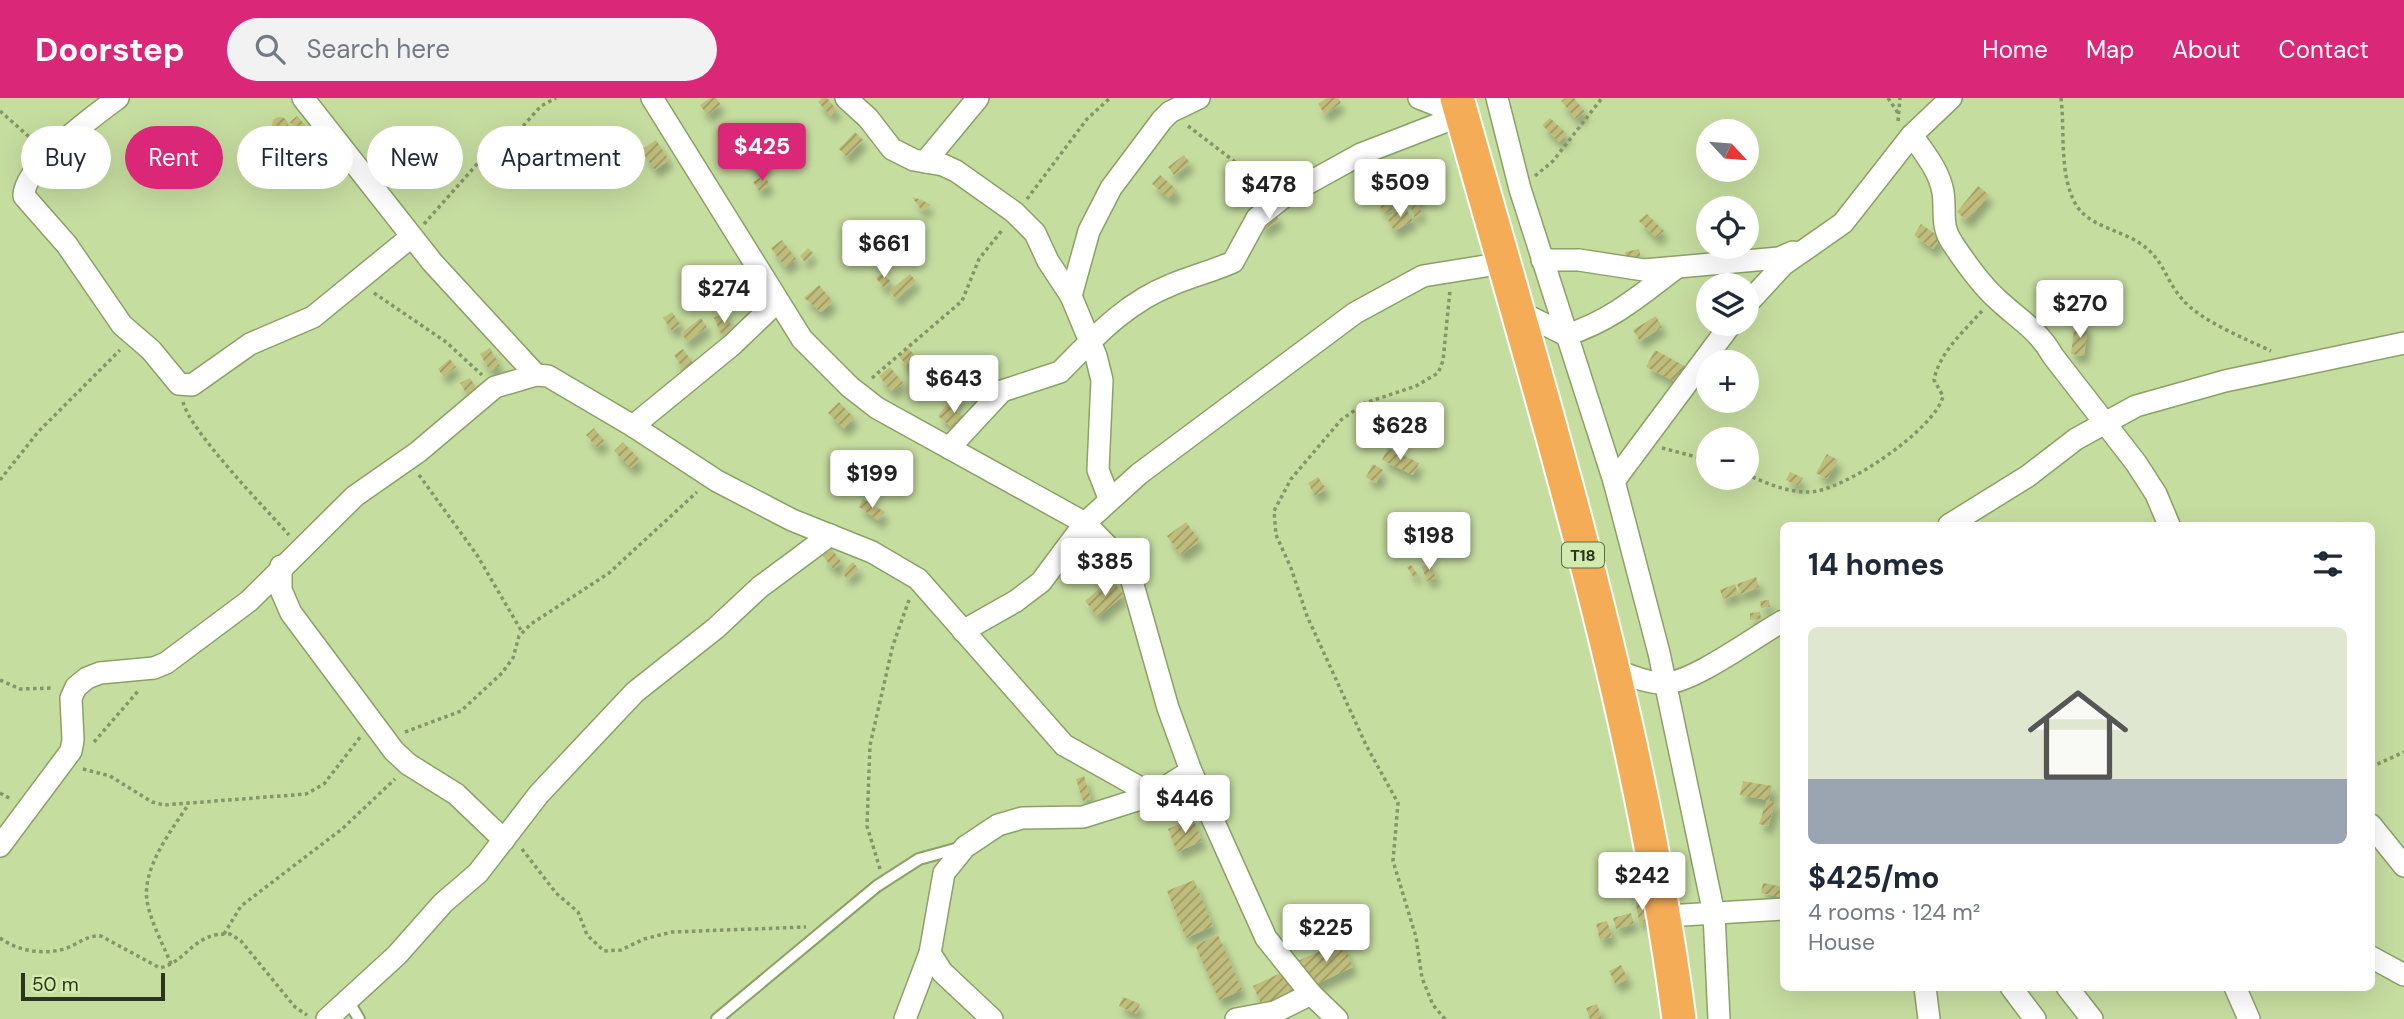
<!DOCTYPE html>
<html lang="en">
<head>
<meta charset="utf-8">
<style>
	:root { --surface:#fff; --page:#f2f2f3; --text:#1f2937; --muted:#747a83; --line:#e0e1e3; --accent:#db2777 }
	body { margin:0; font-family:"DM Sans",sans-serif; background:var(--page); color:var(--text); height:100vh; display:flex; flex-direction:column; font-size:26px; white-space:nowrap }
	* { box-sizing:border-box; margin:0 }
	p { font-size:23px; color:var(--muted) }
	.icon { flex:none; width:38px; height:38px; fill:none; stroke:currentColor; stroke-width:2; stroke-linecap:round; stroke-linejoin:round }
	.map { position:relative; flex:1; overflow:hidden }
	.drawer { position:absolute; left:1780px; top:424px; width:595px; height:469px; display:flex; flex-direction:column; background:var(--surface); border-radius:10px; box-shadow:0 7px 28px #0002 }
	.drawer>* { flex:none }
	.top-card { position:absolute; left:21px; top:28px; width:665px; height:63px; display:flex; gap:14px }
	.needle { width:46px; rotate:116deg }
	.fabs { position:absolute; left:1696px; top:21px; display:grid; gap:14px }
	.fabs a { display:grid; place-items:center; width:63px; height:63px; border-radius:50%; background:var(--surface); box-shadow:0 7px 28px #0002; font-size:35px }
	.scale { position:absolute; left:21px; bottom:18px; width:144px; box-sizing:border-box; padding-left:7px; border:4px solid #2b341c; border-top:0; font-size:19px; line-height:24px; white-space:nowrap; color:#2b341c; -webkit-text-stroke:5px #d2eaad; paint-order:stroke }
	.price { position:absolute; translate:-50% -60px; padding:0 16px; border-radius:7px; background:#fff; color:#222; font-size:23px; line-height:46px; filter:drop-shadow(0 2px 4px #0008) }
	.price::after { content:''; position:absolute; left:50%; top:42px; width:21px; height:16px; margin-left:-10px; background:inherit; clip-path:polygon(0 0,100% 0,50% 100%) }
	.price.selected { background:var(--accent); color:#fff }
	ul { padding:0; list-style:none }
	li { display:grid; align-content:center; gap:14px; height:371px; padding:0 28px }
	li+li { border-top:2px solid var(--line) }
	li span { display:grid; place-items:center; height:217px; border-radius:10px; color:#555 }
	li>.icon { margin-inline-start:auto }
	span .icon { width:126px; height:126px; fill:#fffc; stroke-width:1 }
	li b { font-size:30px }
	h2 { display:flex; justify-content:space-between; align-items:center; height:84px; padding:0 28px; font-size:30px }
	.chip { padding:0 24px; border-radius:32px; background:var(--surface); box-shadow:0 7px 28px #0002; font-size:24px; line-height:63px }
	.chip.selected { background:var(--accent); color:#fff }
	header { display:flex; align-items:center; gap:42px; box-sizing:border-box; height:98px; padding:0 35px; background:var(--accent); color:#fff }
	header strong { font-size:33px }
	nav { display:flex; gap:38px; margin-inline-start:auto; font-size:24px }
	.search { width:490px; height:63px; background:var(--page); display:flex; align-items:center; gap:18px; box-sizing:border-box; padding:0 24px; border-radius:38px; color:var(--muted); font-size:26px }
	.map>svg:first-child { display:block }
	.building { fill:url(#building-hatch); filter:url(#shadow) }
	.lines { fill:none; stroke-linecap:round; stroke-linejoin:round }
	.service-casing { stroke:#8ba166; stroke-width:14 }
	.minor-casing { stroke:#8ba166; stroke-width:24 }
	.trunk-casing { stroke:#fff; stroke-width:37 }
	.path { stroke:#849568; stroke-width:3.5; stroke-dasharray:3.5 3.5; stroke-linecap:butt }
	.service { stroke:#fff; stroke-width:10 }
	.minor { stroke:#fff; stroke-width:21 }
	.trunk { stroke:#f4ac56; stroke-width:33 }
	.labels { text-anchor:middle; stroke-width:7; stroke-linejoin:round; paint-order:stroke }
	.shield { fill:#d2eaad; stroke:#5d6b48; stroke-width:2 }
	.shield-label { font-size:16px; font-weight:bold; fill:#2b341c }
</style>
</head>
<body>
<header>
<strong>Doorstep</strong>
<div class="search"><svg class="icon" aria-label="search" viewBox="0 0 24 24"><circle cx="10" cy="10" r="6"/><path d="M15 15l6 6"/></svg>Search here</div>
<nav><a>Home</a><a>Map</a><a>About</a><a>Contact</a></nav>
</header>
<div class="map">
<svg width="2404" height="921" viewBox="0 0 2404 921">
	<defs>
		<pattern id="building-hatch" width="6" height="6" patternUnits="userSpaceOnUse" patternTransform="scale(1.75)"><rect width="6" height="6" fill="#c0bd7c"/><path d="M-1 1l2-2M0 6l6-6M5 7l2-2" fill="none" stroke="#9c9a65"/></pattern>
		<filter id="shadow"><feDropShadow dx="4.5" dy="8" stdDeviation="3.5" flood-color="#0004"/></filter>
	</defs>
	<rect width="100%" height="100%" fill="#c6dda0"/>
	<g class="building">
		<polygon points="710,0 716,0 721,7 707,17 700,7"/>
		<polygon points="822,0 827,0 837,12 831,18 818,4"/>
		<polygon points="1327,0 1338,0 1341,5 1325,17 1318,6"/>
		<polygon points="1565,0 1574,0 1585,14 1576,21 1561,3"/>
		<polygon points="297,18 307,29 300,35 290,24"/>
		<circle cx="280" cy="27" r="8"/>
		<polygon points="1550,20 1567,36 1559,44 1542,27"/>
		<polygon points="855,34 863,42 847,59 839,51"/>
		<polygon points="656,42 669,62 655,72 641,52"/>
		<polygon points="748,47 768,62 761,73 740,59"/>
		<polygon points="1184,57 1190,65 1174,77 1168,69"/>
		<polygon points="1412,67 1420,102 1409,105 1402,81 1380,89 1376,78"/>
		<polygon points="764,77 770,87 759,93 753,84"/>
		<polygon points="1160,77 1177,92 1170,101 1152,86"/>
		<polygon points="1978,88 1989,97 1967,123 1957,114"/>
		<polygon points="1385,93 1393,113 1384,116 1376,97"/>
		<polygon points="912,99 922,102 931,107 922,113"/>
		<polygon points="1419,107 1422,116 1414,119 1411,109"/>
		<polygon points="1405,108 1413,123 1394,133 1387,119"/>
		<polygon points="1274,113 1279,122 1264,132 1258,123"/>
		<polygon points="1647,116 1664,133 1656,140 1639,123"/>
		<polygon points="1921,126 1941,140 1933,151 1914,137"/>
		<polygon points="782,142 796,161 785,169 771,150"/>
		<polygon points="808,150 813,155 805,164 800,158"/>
		<polygon points="1639,151 1641,160 1627,163 1625,154"/>
		<polygon points="883,175 891,184 884,190 876,180"/>
		<polygon points="910,176 916,183 896,201 889,193"/>
		<polygon points="819,187 833,204 821,214 804,200"/>
		<polygon points="672,214 681,227 672,233 663,220"/>
		<polygon points="725,214 735,235 723,240 714,220"/>
		<polygon points="1656,218 1662,229 1640,243 1633,232"/>
		<polygon points="701,220 707,229 687,244 681,235"/>
		<polygon points="2075,225 2088,227 2084,258 2071,256"/>
		<polygon points="490,250 500,268 490,273 480,256"/>
		<polygon points="908,250 922,266 913,274 899,259"/>
		<polygon points="683,251 695,268 685,274 674,257"/>
		<polygon points="1655,252 1690,271 1682,287 1646,269"/>
		<polygon points="450,261 456,269 444,279 438,271"/>
		<polygon points="890,269 903,285 892,294 879,278"/>
		<polygon points="972,277 992,288 984,303 964,293"/>
		<polygon points="470,280 478,292 468,298 460,285"/>
		<polygon points="959,291 963,294 951,309 970,323 960,336 938,318"/>
		<polygon points="839,304 854,320 844,331 828,315"/>
		<polygon points="594,330 605,344 597,350 586,337"/>
		<polygon points="623,344 640,362 631,370 614,353"/>
		<polygon points="1388,350 1419,365 1413,377 1382,362"/>
		<polygon points="1827,356 1838,362 1827,381 1816,375"/>
		<polygon points="1373,366 1383,372 1376,385 1366,379"/>
		<polygon points="1790,374 1803,380 1798,388 1786,382"/>
		<polygon points="1318,379 1326,391 1315,398 1308,385"/>
		<polygon points="863,401 885,414 879,423 859,409"/>
		<polygon points="1186,424 1200,443 1181,457 1167,438"/>
		<polygon points="832,451 842,465 833,471 823,458"/>
		<polygon points="853,464 859,472 847,481 842,474"/>
		<polygon points="1431,466 1436,480 1427,483 1422,469"/>
		<polygon points="1411,467 1418,477 1414,480 1407,469"/>
		<polygon points="1756,479 1759,489 1741,496 1737,486"/>
		<polygon points="1111,481 1124,497 1098,519 1085,503"/>
		<polygon points="1735,486 1738,496 1723,501 1720,492"/>
		<polygon points="1769,502 1770,509 1761,510 1760,503"/>
		<polygon points="1760,514 1761,521 1750,522 1750,515"/>
		<polygon points="1084,678 1091,701 1083,703 1076,681"/>
		<polygon points="1743,683 1772,688 1769,703 1775,705 1768,728 1759,726 1767,702 1740,697"/>
		<polygon points="1193,720 1202,743 1177,754 1168,731"/>
		<polygon points="1194,782 1213,828 1186,840 1167,793"/>
		<polygon points="1763,785 1783,789 1781,799 1761,795"/>
		<polygon points="1645,803 1648,823 1639,824 1636,804"/>
		<polygon points="1631,815 1634,826 1616,831 1613,820"/>
		<polygon points="1607,823 1612,839 1600,842 1596,826"/>
		<polygon points="1218,837 1242,892 1219,902 1195,847"/>
		<polygon points="1342,843 1353,869 1310,889 1298,863"/>
		<polygon points="1621,867 1628,881 1616,887 1609,873"/>
		<polygon points="1289,871 1301,895 1264,912 1253,888"/>
		<polygon points="1123,899 1140,906 1136,916 1119,908"/>
		<polygon points="1597,906 1602,921 1590,921 1586,910"/>
	</g>
	<g class="lines">
		<defs>
			<g id="service">
				<polyline points="349,904 359,921"/>
				<polyline points="717,921 877,788 919,761 959,750"/>
			</g>
			<g id="minor">
				<path d="M 118,0 C 95,17 23,69 24,98 L 67,147 L 122,227 L 151,252 L 179,286 L 192,287 L 250,246 L 313,219 L 411,139"/>
				<polyline points="303,0 432,164 536,277"/>
				<polyline points="652,0 802,241 850,289 877,310 1085,425 1128,469 1168,610 1191,673 1266,840 1311,896 1337,921"/>
				<polyline points="846,0 868,20 892,51 914,62 943,67 956,73 1014,114 1035,135 1048,163 1071,198 1096,258 1102,282 1098,372 1109,400"/>
				<polyline points="1419,0 1462,17"/>
				<polyline points="1497,0 1520,91 1614,383 1659,555 1714,816 1719,921"/>
				<path d="M 1912,37 C 1924,55 1939,72 1943,94 C 1946,113 1940,128 1953,146 C 1965,164 1980,186 1997,201 C 2019,222 2037,230 2053,258 L 2136,365 L 2156,396 L 2169,427"/>
				<polyline points="925,64 978,0"/>
				<polyline points="1542,162 1579,162 1644,172 1779,160 1793,154"/>
				<polyline points="1071,198 1089,133 1111,90 1162,22 1170,14 1199,0"/>
				<polyline points="1746,207 1783,167 1843,125 1912,37 1951,0"/>
				<path d="M 1518,213 L 1566,237 C 1609,224 1641,197 1676,170"/>
				<polyline points="633,328 717,383 792,422 872,454 918,481 1064,647 1153,697"/>
				<path d="M 949,350 L 1002,293 L 1060,274 C 1094,240 1125,205 1171,187 C 1192,178 1213,173 1233,164 L 1257,120 L 1285,98 L 1361,56 L 1462,17"/>
				<polyline points="1614,383 1731,226"/>
				<polyline points="1949,427 2028,378 2076,341 2136,308 2225,283 2404,245"/>
				<polyline points="281,468 281,492 291,515 394,653 408,666 456,696 504,742"/>
				<polyline points="963,533 1016,503 1041,484 1085,425 1139,376 1355,215 1423,178 1504,165"/>
				<path d="M 1613,571 C 1629,577 1649,586 1666,585 C 1694,584 1756,538 1783,523"/>
				<polyline points="2371,727 2404,768"/>
				<polyline points="0,748 71,653 73,642 71,600 76,589 87,580 100,575 154,570 166,565 249,503 355,398 418,354 495,289 536,277 548,278 633,328 732,247 778,203"/>
				<polyline points="1666,818 1783,811"/>
				<polyline points="930,855 942,874 992,921"/>
				<polyline points="2371,859 2404,877"/>
				<polyline points="1925,889 1929,921"/>
				<polyline points="2011,889 2035,921"/>
				<polyline points="2067,889 2092,921"/>
				<polyline points="2235,889 2249,921"/>
				<polyline points="327,921 397,857 443,805 478,775 539,696 635,594 716,530 760,489 830,437"/>
				<polyline points="905,921 930,855 944,775 965,749 998,727 1022,720 1083,719 1153,697 1191,673"/>
				<polyline points="1236,921 1275,914 1311,896"/>
			</g>
			<path id="trunk" d="M 1457,0 C 1542,303 1638,608 1679,921"/>
		</defs>
		<use href="#service" class="service-casing"/>
		<use href="#minor" class="minor-casing"/>
		<use href="#trunk" class="trunk-casing"/>
		<g class="path">
			<polyline points="1888,0 1898,15"/>
			<path d="M 2061,0 C 2065,34 2059,75 2075,105 C 2086,127 2119,132 2138,144 C 2165,161 2164,181 2183,202 C 2201,223 2246,241 2271,253"/>
			<polyline points="0,13 35,44"/>
			<polyline points="1898,23 1900,0"/>
			<polyline points="1188,28 1239,67 1282,76"/>
			<polyline points="1535,78 1553,63 1602,0"/>
			<polyline points="1027,101 1087,21 1110,0"/>
			<polyline points="424,126 478,65 515,37 541,8 556,0"/>
			<polyline points="374,195 446,244 482,277"/>
			<polyline points="872,280 962,203 979,161 1003,131"/>
			<path d="M 183,304 C 190,333 266,411 289,437"/>
			<polyline points="1662,350 1708,362"/>
			<path d="M 1746,376 C 1766,385 1786,394 1808,394 C 1841,395 1936,331 1943,298 L 1934,282 C 1939,255 1964,233 1982,213"/>
			<polyline points="419,377 477,457 522,534"/>
			<polyline points="0,382 38,334 120,252"/>
			<polyline points="0,582 20,591 53,590"/>
			<polyline points="405,634 461,613 502,575 513,560 519,538 531,526 609,475 697,394"/>
			<polyline points="94,644 139,592"/>
			<polyline points="2371,669 2404,654"/>
			<polyline points="83,671 110,678 152,704 164,707 306,696 324,686 361,638"/>
			<polyline points="0,695 11,701"/>
			<polyline points="522,751 556,795 578,814 587,837 604,853 621,852 644,841 672,834 806,829"/>
			<polyline points="880,771 867,728 870,647 893,547 909,502"/>
			<polyline points="224,836 241,808 342,731 395,681"/>
			<path d="M 0,840 C 18,853 42,857 64,851 C 77,847 86,837 101,838 L 160,870 C 187,864 193,834 230,836 L 241,843 L 295,909 L 307,917"/>
			<path d="M 171,866 C 163,846 151,825 147,803 C 142,770 171,733 188,707"/>
			<polyline points="1445,921 1433,907 1422,880 1416,839 1393,763 1398,705 1366,647 1307,518 1291,470 1276,437 1274,413 1291,381 1341,322 1365,305 1416,288 1438,275 1443,263 1450,192"/>
		</g>
		<use href="#service" class="service"/>
		<use href="#minor" class="minor"/>
		<use href="#trunk" class="trunk"/>
	</g>
	<g class="labels">
		<rect class="shield" x="1562" y="444.5" width="42" height="25" rx="5"/>
		<g class="shield-label">
			<text x="1583" y="463">T18</text>
		</g>
	</g>
</svg>
<div class="fabs">
<a><svg class="needle" viewBox="-14 -14 28 28"><path d="M0-13l5 13h-10z" fill="#e53935"/><path d="M0 13l5-13h-10z" fill="#747a83"/></svg></a>
<a><svg class="icon" aria-label="locate" viewBox="0 0 24 24"><circle cx="12" cy="12" r="6"/><path d="M12 2v4M12 18v4M2 12h4M18 12h4"/></svg></a>
<a><svg class="icon" aria-label="layers" viewBox="0 0 24 24"><path d="M12 4l9 5-9 5-9-5zM3 14l9 5 9-5"/></svg></a>
<a>+</a>
<a>−</a>
</div>
<div class="scale">50 m</div>
<b class="price selected" style="left:762px;top:85px">$425</b>
<b class="price" style="left:1400px;top:121px">$509</b>
<b class="price" style="left:1269px;top:123px">$478</b>
<b class="price" style="left:884px;top:182px">$661</b>
<b class="price" style="left:724px;top:227px">$274</b>
<b class="price" style="left:2080px;top:242px">$270</b>
<b class="price" style="left:954px;top:317px">$643</b>
<b class="price" style="left:1400px;top:364px">$628</b>
<b class="price" style="left:872px;top:412px">$199</b>
<b class="price" style="left:1429px;top:474px">$198</b>
<b class="price" style="left:1105px;top:500px">$385</b>
<b class="price" style="left:1185px;top:737px">$446</b>
<b class="price" style="left:1642px;top:814px">$242</b>
<b class="price" style="left:1326px;top:866px">$225</b>
<div class="top-card">
<a class="chip">Buy</a>
<a class="chip selected">Rent</a>
<a class="chip">Filters</a>
<a class="chip">New</a>
<a class="chip">Apartment</a>
</div>
<section class="drawer">
<h2>14 homes<svg class="icon" aria-label="filters" viewBox="0 0 24 24"><path d="M4 7h16M4 17h16"/><circle cx="9" cy="7" r="2"/><circle cx="15" cy="17" r="2"/></svg></h2>
<ul>
<li><span style="background:linear-gradient(#dfe7d0 70%,#9aa5b1 0)"><svg class="icon" aria-label="home" viewBox="0 0 24 24"><path d="M3 11l9-7 9 7M6 9v11h12V9"/></svg></span><div><b>$425/mo</b><p>4 rooms · 124 m²</p><p>House</p></div></li>
</ul>
</section>
</div>
</body>
</html>
